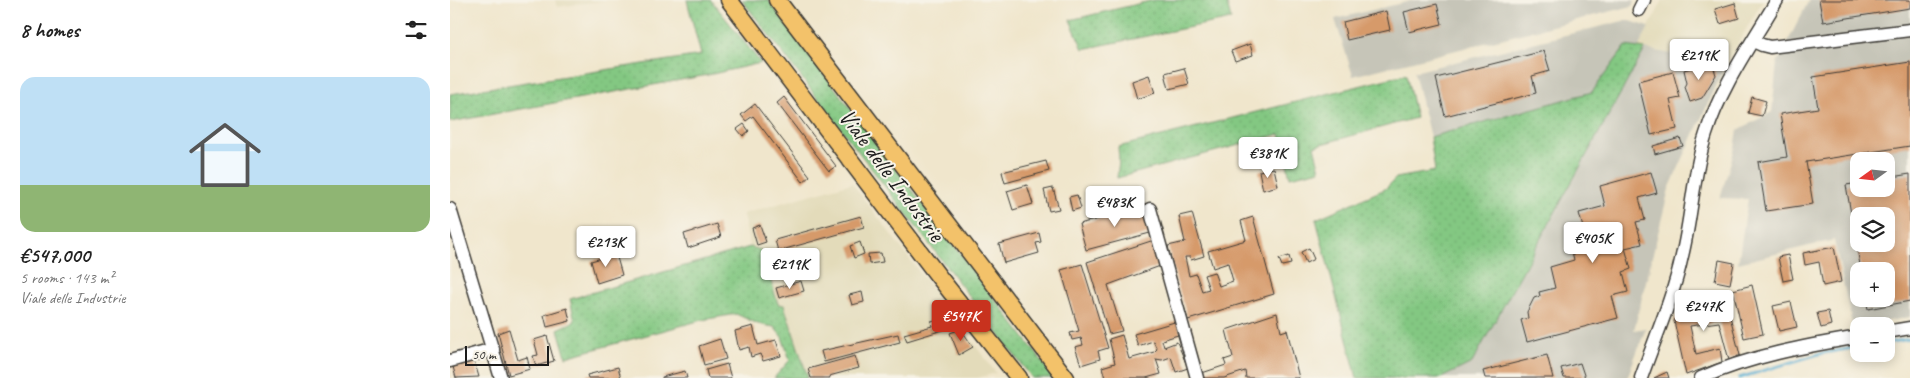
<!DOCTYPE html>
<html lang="en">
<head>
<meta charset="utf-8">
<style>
	:root { --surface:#fff; --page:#f6f6f6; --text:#222; --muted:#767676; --accent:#c8321e }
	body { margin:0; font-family:Caveat,sans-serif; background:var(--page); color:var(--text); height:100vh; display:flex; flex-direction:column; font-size:19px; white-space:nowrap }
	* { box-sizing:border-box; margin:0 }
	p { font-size:16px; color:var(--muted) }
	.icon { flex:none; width:28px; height:28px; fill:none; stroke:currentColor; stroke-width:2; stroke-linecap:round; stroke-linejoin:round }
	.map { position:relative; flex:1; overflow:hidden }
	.panel { display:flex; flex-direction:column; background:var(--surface); width:450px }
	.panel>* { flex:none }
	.needle { width:32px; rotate:255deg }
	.controls { position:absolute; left:1400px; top:152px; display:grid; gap:10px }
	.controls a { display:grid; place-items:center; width:45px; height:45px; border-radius:10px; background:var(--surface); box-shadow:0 2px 12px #0003; font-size:25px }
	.scale { position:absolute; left:15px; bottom:12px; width:84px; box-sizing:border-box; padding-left:5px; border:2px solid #1c1c1c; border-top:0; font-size:14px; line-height:18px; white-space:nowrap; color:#1c1c1c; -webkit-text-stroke:4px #f7f3e8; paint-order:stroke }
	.price { position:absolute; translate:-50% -42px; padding:0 11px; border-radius:5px; background:#fff; color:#222; font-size:16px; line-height:32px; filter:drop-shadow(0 1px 2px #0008) }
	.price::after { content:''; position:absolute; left:50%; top:30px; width:15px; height:11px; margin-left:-8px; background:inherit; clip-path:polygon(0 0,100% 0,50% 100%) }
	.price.active { background:var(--accent); color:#fff }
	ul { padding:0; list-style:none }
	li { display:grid; align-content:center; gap:10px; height:265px; padding:0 20px }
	li span { display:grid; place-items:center; height:155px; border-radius:15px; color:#555 }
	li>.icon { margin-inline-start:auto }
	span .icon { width:90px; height:90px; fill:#fffc; stroke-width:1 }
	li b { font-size:21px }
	h2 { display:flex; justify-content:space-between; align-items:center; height:60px; padding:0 20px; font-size:21px }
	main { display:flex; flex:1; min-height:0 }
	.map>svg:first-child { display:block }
	.built { fill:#e3dbba }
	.industrial { fill:#c6c5b8; fill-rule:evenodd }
	.grass { fill:url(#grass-dots); stroke:#50724f }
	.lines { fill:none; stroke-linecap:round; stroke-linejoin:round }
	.stream { stroke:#54acd1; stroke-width:3 }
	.building { fill:#d69a6b; fill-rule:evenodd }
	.minor-casing { stroke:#3c3a36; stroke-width:15 }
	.major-casing { stroke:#3c3a36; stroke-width:19 }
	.minor { stroke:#fff; stroke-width:12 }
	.major { stroke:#f3c26a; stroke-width:16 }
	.labels { text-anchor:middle; stroke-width:4; stroke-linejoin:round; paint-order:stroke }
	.street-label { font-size:24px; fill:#1c1c1c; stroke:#f7f3e8 }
</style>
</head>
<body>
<main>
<section class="panel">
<h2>8 homes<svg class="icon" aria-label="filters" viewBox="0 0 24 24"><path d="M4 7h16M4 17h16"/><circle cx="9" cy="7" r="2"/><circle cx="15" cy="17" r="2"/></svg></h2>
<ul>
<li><span style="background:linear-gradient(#bfe0f5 70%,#8fb573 0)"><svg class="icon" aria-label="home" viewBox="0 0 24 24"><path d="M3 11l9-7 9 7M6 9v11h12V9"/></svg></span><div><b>€547,000</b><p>5 rooms · 143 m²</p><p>Viale delle Industrie</p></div></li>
</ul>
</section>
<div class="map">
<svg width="1460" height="378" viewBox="0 0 1460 378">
	<defs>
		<pattern id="grass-dots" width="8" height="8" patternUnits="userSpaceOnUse" patternTransform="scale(1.25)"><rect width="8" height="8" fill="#83c882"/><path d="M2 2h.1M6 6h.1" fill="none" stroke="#71ab70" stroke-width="1.8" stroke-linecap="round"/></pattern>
	</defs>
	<rect width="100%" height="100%" fill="#f7f3e8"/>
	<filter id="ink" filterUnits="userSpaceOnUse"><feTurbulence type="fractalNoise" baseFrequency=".02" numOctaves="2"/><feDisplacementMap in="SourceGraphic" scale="10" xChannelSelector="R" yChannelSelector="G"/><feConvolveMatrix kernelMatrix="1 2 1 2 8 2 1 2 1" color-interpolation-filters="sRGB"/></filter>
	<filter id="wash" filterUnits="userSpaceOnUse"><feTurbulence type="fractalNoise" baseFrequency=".0096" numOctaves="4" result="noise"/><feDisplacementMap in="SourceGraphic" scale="20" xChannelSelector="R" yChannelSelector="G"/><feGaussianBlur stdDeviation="1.12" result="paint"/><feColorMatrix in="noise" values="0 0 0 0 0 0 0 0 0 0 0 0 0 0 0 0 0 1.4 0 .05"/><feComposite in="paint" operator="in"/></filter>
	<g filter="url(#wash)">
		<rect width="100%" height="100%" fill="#f0e6cc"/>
		<g class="built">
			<polygon points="105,0 157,0 107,7"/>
			<polygon points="1213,0 1313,0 1276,64 1188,48"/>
			<polygon points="402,183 546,373 527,378 358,378 334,305 328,304 311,250 300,247 293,214"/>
		</g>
		<g class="industrial">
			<polygon points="965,0 1185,0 1182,6 903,76 885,19"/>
			<path d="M 1359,0 L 1460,0 L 1460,317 L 1403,328 L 1384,240 L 1288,263 L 1298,199 L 1270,198 L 1285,148 L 1288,130 L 1322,112 L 1327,63 ZM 1409,161 L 1436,161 L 1436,189 L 1409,189 ZM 1409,216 L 1436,216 L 1436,244 L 1409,244 ZM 1409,271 L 1436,271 L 1436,299 L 1409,299 Z"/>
			<polygon points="1177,20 1199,27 1188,48 1176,46 1142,92 980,137 964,72"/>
			<polygon points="1195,49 1276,64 1219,189 1184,330 1196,328 1177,378 991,378 1022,363"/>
		</g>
		<g class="grass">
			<polygon points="237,0 261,0 311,63 258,75 0,122 0,94 251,55"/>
			<polygon points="292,0 318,0 605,378 582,378"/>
			<polygon points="704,0 776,0 781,19 633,49 620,20"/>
			<polygon points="1176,46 1195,49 1022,363 991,378 907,378 866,219 935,189 946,178 985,171 980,137 1142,92"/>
			<polygon points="956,74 966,118 864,146 870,170 840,177 830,134 667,178 669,160 668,147"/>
			<polygon points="300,247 311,250 328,304 334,305 358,378 324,378 340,360 332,337 324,327 308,324 286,314 252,320 116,357 108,329 125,321 120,299"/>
		</g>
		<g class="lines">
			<g class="stream">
				<polyline points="1436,343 1460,339"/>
				<polyline points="1289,378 1369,354 1409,347"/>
			</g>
		</g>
		<g id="blocks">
			<g class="building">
				<polygon points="1369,0 1460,0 1460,8 1373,22"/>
				<polygon points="1285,3 1289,18 1270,24 1265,9"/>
				<polygon points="987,4 992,24 959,32 954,12"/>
				<polygon points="936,11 940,30 897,40 893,22"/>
				<polygon points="800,44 803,55 785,61 781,51"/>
				<polygon points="1094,51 1100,71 1082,76 1086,93 995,116 986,78"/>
				<polygon points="1262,62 1266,75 1252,98 1240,102 1235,87 1237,83 1234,70"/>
				<polygon points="1460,62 1460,146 1356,162 1363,204 1316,211 1308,162 1337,157 1330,114 1368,108 1363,77"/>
				<polygon points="734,68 739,84 719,89 715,73"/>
				<polygon points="1223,72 1230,98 1220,100 1227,129 1201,135 1188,81"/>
				<polygon points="699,75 705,93 687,99 682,81"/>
				<polygon points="334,97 386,166 379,171 327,103"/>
				<polygon points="1302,97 1316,101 1312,116 1298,113"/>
				<polygon points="305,104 360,176 353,182 303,116 296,121 291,115"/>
				<polygon points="294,124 299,131 293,136 287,129"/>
				<polygon points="1230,138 1233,146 1205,154 1203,146"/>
				<polygon points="596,161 599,171 555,183 552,172"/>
				<polygon points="824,168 828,186 813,190 809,171"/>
				<polygon points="1201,172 1207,193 1189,198 1195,220 1186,222 1192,244 1175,248 1181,269 1173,272 1178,292 1162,296 1168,318 1077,342 1071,320 1078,318 1077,312 1084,298 1090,296 1089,292 1105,288 1100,267 1124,260 1119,239 1135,235 1129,213 1155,206 1150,186"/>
				<path d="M 1460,174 L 1460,301 L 1418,309 L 1416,299 L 1436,299 L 1436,271 L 1411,271 L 1396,185 L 1409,183 L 1409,189 L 1436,189 L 1436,178 ZM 1409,216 L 1436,216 L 1436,244 L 1409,244 Z"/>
				<polygon points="577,185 583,204 563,210 557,191"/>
				<polygon points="603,188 609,209 599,211 594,190"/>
				<polygon points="627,195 631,208 622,211 619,197"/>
				<polygon points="694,207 700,233 636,250 629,224"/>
				<polygon points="742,213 754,256 741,260 740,257 735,257 739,276 746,274 752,291 759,289 754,275 764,272 769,286 783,281 778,263 763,268 758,251 796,240 791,221 803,217 824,294 738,320 726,280 718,246 735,242 729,216"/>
				<polygon points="411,216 414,227 328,251 325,240"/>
				<polygon points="267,224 271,237 238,248 234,234"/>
				<polygon points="310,225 316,242 307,245 302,228"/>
				<polygon points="589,233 591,242 586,243 589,253 554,263 549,244"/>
				<polygon points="704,240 713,265 658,285 672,331 659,334 637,262"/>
				<polygon points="410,242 414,254 404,258 400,246"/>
				<polygon points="1384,247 1391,282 1373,286 1369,262 1355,265 1353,253"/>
				<polygon points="859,248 864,259 856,263 851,252"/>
				<polygon points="431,253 433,262 419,264 418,254"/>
				<polygon points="166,254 172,275 147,283 141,261"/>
				<polygon points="1338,255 1343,279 1333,281 1328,257"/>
				<polygon points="839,256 841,264 832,266 829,259"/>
				<polygon points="1269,260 1284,263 1280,284 1265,281"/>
				<polygon points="632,264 658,348 648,351 650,359 631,365 625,347 633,345 631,338 622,340 620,333 629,331 611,270"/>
				<polygon points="351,281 354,291 329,298 326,288"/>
				<polygon points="1302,285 1313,334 1294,338 1283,290"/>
				<polygon points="1254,291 1257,303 1276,301 1290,355 1279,360 1269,322 1240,326 1246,354 1270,348 1272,362 1236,375 1224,321 1232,306 1243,305 1240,293"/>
				<polygon points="412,292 414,302 402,305 399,295"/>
				<polygon points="1341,302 1347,327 1329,331 1323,306"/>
				<polygon points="117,308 120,321 97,327 94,315"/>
				<polygon points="1378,311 1381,325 1371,328 1367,313"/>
				<polygon points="827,313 831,332 837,330 849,378 796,378 795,371 774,378 754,378 752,373 776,365 774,360 783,357 776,330"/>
				<polygon points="492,319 496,329 457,341 454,334 482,326 481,321"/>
				<polygon points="728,321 731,334 712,340 714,347 727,342 738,368 726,372 721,357 712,360 706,359 711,374 696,378 655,378 652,367 665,363 659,339 672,335 679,359 704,352 707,349 703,341 688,346 684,334"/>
				<polygon points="303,326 308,345 326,340 331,356 313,361 310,354 301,357 299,347 289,350 285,331"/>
				<polygon points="59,329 68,360 77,357 80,369 59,375 48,333"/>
				<polygon points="511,329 523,347 509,355 500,333"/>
				<polygon points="448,334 450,342 374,362 371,351"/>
				<polygon points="97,336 104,361 86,366 83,356 88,355 84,340"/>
				<polygon points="270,339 276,359 254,365 249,346"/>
				<polygon points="1097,355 1103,378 1035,378 1033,371"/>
				<polygon points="405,356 409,368 379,376 380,378 361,378 358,369"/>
				<polygon points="23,357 29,377 6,378 2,363"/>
				<polygon points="1130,363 1135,378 1114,378 1111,368"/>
				<polygon points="277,364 281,378 258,378 256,370"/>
				<polygon points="168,367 171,378 138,378 137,375"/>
				<polygon points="235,371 237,378 212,378 212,377"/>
				<polygon points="1217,372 1219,378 1204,378"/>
			</g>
		</g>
	</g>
	<g filter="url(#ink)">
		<use href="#blocks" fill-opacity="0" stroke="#3c3a36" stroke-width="1"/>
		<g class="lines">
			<defs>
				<g id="minor">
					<polyline points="1189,10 1194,0"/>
					<polyline points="1303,41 1312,45 1320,47 1460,30"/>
					<polyline points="0,209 51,378"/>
					<polyline points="700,209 747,378"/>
					<polyline points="1436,332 1460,328"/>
					<polyline points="0,361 43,349"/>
					<path d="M 1191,378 C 1205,338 1223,298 1232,256 C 1242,216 1243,173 1256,134 C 1271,86 1302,43 1327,0"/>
					<path d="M 1251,378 C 1300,356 1356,346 1409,337"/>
				</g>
				<g id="major">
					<polyline points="279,0 489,277 569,378"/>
					<polyline points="327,0 616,378"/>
				</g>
			</defs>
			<use href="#minor" class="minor-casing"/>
			<use href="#major" class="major-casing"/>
			<use href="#minor" class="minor"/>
			<use href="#major" class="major"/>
		</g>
	</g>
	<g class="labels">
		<g class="street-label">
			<text transform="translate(442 175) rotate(53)" y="8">Viale delle Industrie</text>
		</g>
	</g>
</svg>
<div class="controls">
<a><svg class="needle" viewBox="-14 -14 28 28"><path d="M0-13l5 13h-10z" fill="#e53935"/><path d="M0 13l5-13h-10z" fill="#767676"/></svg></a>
<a><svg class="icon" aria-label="layers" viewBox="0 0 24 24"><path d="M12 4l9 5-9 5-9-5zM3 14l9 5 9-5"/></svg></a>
<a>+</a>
<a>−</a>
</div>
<div class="scale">50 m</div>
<b class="price" style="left:1249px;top:81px">€219K</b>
<b class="price" style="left:818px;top:179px">€381K</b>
<b class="price" style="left:665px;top:228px">€483K</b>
<b class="price" style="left:1143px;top:264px">€405K</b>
<b class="price" style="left:156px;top:268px">€213K</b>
<b class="price" style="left:340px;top:290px">€219K</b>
<b class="price" style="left:1254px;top:332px">€247K</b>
<b class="price active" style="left:511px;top:342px">€547K</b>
</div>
</main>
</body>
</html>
